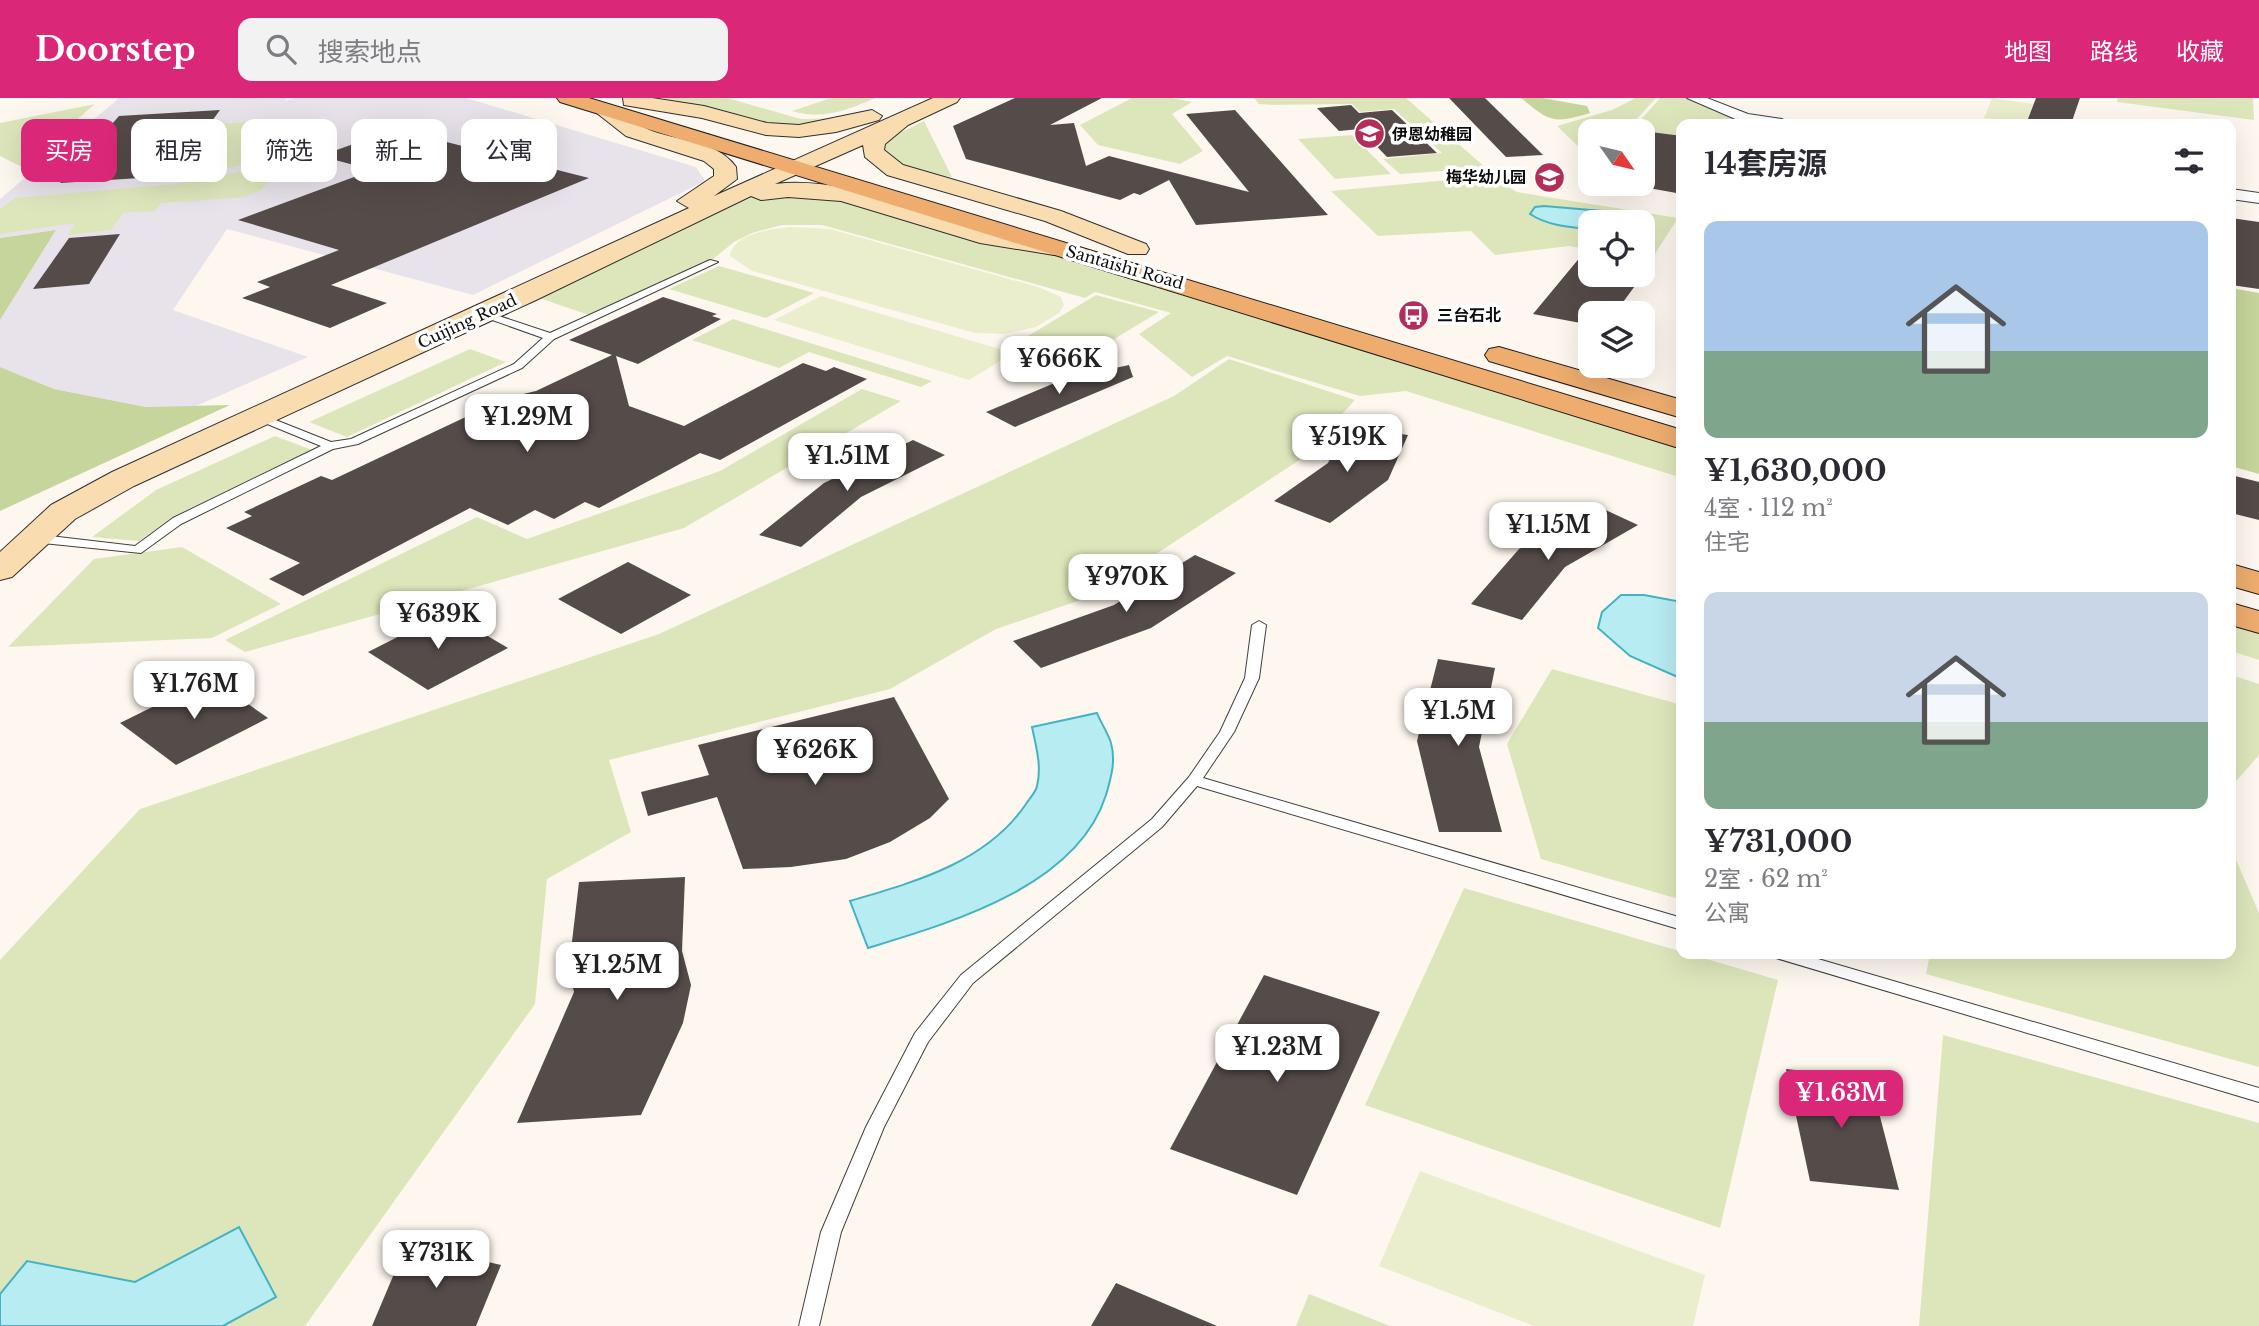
<!DOCTYPE html>
<html lang="zh">
<head>
<meta charset="utf-8">
<style>
	:root { --surface:#fff; --page:#f2f2f3; --text:#2b2b33; --muted:#7c7c81; --accent:#db2777 }
	body { margin:0; font-family:"Libre Baskerville","Noto Sans SC",serif; background:var(--page); color:var(--text); height:100vh; display:flex; flex-direction:column; font-size:26px; white-space:nowrap }
	* { box-sizing:border-box; margin:0 }
	p { font-size:23px; color:var(--muted) }
	.icon { flex:none; width:38px; height:38px; fill:none; stroke:currentColor; stroke-width:2; stroke-linecap:round; stroke-linejoin:round }
	.map { position:relative; flex:1; overflow:hidden }
	.side { position:absolute; left:1676px; top:21px; width:560px; height:840px; display:flex; flex-direction:column; background:var(--surface); border-radius:14px; box-shadow:0 7px 28px #0002 }
	.side>* { flex:none }
	.banner { position:absolute; left:21px; top:21px; width:665px; height:63px; display:flex; gap:14px }
	.needle { width:46px; rotate:124deg }
	.fabs { position:absolute; left:1578px; top:21px; display:grid; gap:14px }
	.fabs a { display:grid; place-items:center; width:77px; height:77px; border-radius:14px; background:var(--surface); box-shadow:0 7px 28px #0002; font-size:35px }
	.price { position:absolute; translate:-50% -60px; padding:0 16px; border-radius:14px; background:#fff; color:#222; font-size:23px; line-height:46px; filter:drop-shadow(0 2px 4px #0008) }
	.price::after { content:''; position:absolute; left:50%; top:42px; width:21px; height:16px; margin-left:-10px; background:inherit; clip-path:polygon(0 0,100% 0,50% 100%) }
	.price.current { background:var(--accent); color:#fff }
	ul { padding:0; list-style:none }
	li { display:grid; align-content:center; gap:14px; height:371px; padding:0 28px }
	li span { display:grid; place-items:center; height:217px; border-radius:14px; color:#555 }
	li>.icon { margin-inline-start:auto }
	span .icon { width:126px; height:126px; fill:#fffc; stroke-width:1 }
	li b { font-size:30px }
	h2 { display:flex; justify-content:space-between; align-items:center; height:84px; padding:0 28px; font-size:30px }
	.pill { padding:0 24px; border-radius:14px; background:var(--surface); box-shadow:0 7px 28px #0002; font-size:24px; line-height:63px }
	.pill.current { background:var(--accent); color:#fff }
	header { display:flex; align-items:center; gap:42px; box-sizing:border-box; height:98px; padding:0 35px; background:var(--accent); color:#fff }
	header strong { font-size:33px }
	nav { display:flex; gap:38px; margin-inline-start:auto; font-size:24px }
	.search { width:490px; height:63px; background:var(--page); display:flex; align-items:center; gap:18px; box-sizing:border-box; padding:0 24px; border-radius:14px; color:var(--muted); font-size:26px }
	.map>svg:first-child { display:block }
	.industrial { fill:#e8e2eb }
	.green { fill:#dde6bb }
	.forest { fill:#c5d59b }
	.pitch { fill:#ebeecc }
	.water { fill:#b7ecf2; stroke:#43b3c3; stroke-width:2 }
	.building { fill:#554c4a }
	.lines { fill:none; stroke-linecap:round; stroke-linejoin:round }
	.service-casing { stroke:#404040; stroke-width:2 }
	.minor-casing { stroke:#404040; stroke-width:2 }
	.secondary-casing { stroke:#2f2f2f; stroke-width:2 }
	.primary-casing { stroke:#1e1e1e; stroke-width:2 }
	.service { fill:#fff; fill-rule:evenodd }
	.minor { fill:#fff; fill-rule:evenodd }
	.secondary { fill:#f9dcaf; fill-rule:evenodd }
	.primary { fill:#eeac6e; fill-rule:evenodd }
	.labels { text-anchor:middle; stroke-width:7; stroke-linejoin:round; paint-order:stroke }
	.far-poi-label { font-size:16px; font-weight:bold; fill:#0d0d0d; stroke:#fff; text-anchor:start }
	.far-street-label { font-size:16px; fill:#0d0d0d; stroke:#fff }
</style>
</head>
<body>
<header>
<strong>Doorstep</strong>
<div class="search"><svg class="icon" aria-label="search" viewBox="0 0 24 24"><circle cx="10" cy="10" r="6"/><path d="M15 15l6 6"/></svg>搜索地点</div>
<nav><a>地图</a><a>路线</a><a>收藏</a></nav>
</header>
<div class="map">
<svg width="2259" height="1228" viewBox="0 0 2259 1228">
	<rect width="100%" height="100%" fill="#fef7ef"/>
	<polygon class="industrial" points="119,0 285,0 286,3 295,0 466,0 696,69 705,83 473,197 227,131 173,212 308,259 196,308 147,309 54,291 0,269 0,222 56,132 0,140 0,101"/>
	<g class="green">
		<polygon points="662,0 727,0 801,21 843,20 806,29 768,29"/>
		<path d="M 831,0 L 875,0 C 846,13 823,22 792,13 Z"/>
		<polygon points="1132,0 1172,0 1192,4 1172,16 1203,53 1180,66 1098,47 1080,27"/>
		<polygon points="1254,0 1406,0 1486,70 1400,76 1383,61 1442,55 1394,11 1360,14 1352,6 1272,7 1259,6"/>
		<polygon points="1636,0 1656,0 1626,33 1591,33 1591,50 1585,55 1557,28 1612,12"/>
		<polygon points="1660,0 1688,0 1741,23 1762,26 1682,26 1682,48 1643,33 1631,33"/>
		<polygon points="2118,0 2253,0 2254,22 2117,4"/>
		<polygon points="95,6 22,69 0,58 0,25"/>
		<polygon points="279,22 264,63 180,79 218,26"/>
		<path d="M 924,23 L 952,79 C 924,78 904,71 882,53 L 885,42 Z"/>
		<polygon points="1352,37 1391,76 1335,81 1298,41"/>
		<polygon points="265,69 278,71 261,92 245,99 161,105 155,113 123,115 111,132 68,137 75,125 0,136 0,111 15,100 175,86"/>
		<polygon points="1490,78 1517,94 1678,120 1651,162 1643,161 1643,124 1591,124 1591,152 1569,148 1495,157 1471,133 1378,138 1331,93"/>
		<polygon points="802,91 1068,152 1682,343 1682,380 1406,293 1360,298 1227,258 1192,279 1139,236 1171,215 1095,194 1085,200 822,127 782,127 752,135 734,144 712,162 589,217 527,196 721,108 772,93"/>
		<polygon points="719,168 814,195 766,220 669,191"/>
		<polygon points="1096,197 1159,214 1091,255 1061,263 1010,249"/>
		<polygon points="733,221 932,283 921,289 809,254 779,270 692,242"/>
		<polygon points="470,251 506,264 347,339 309,324"/>
		<polygon points="1229,261 1355,302 1301,361 1092,498 996,531 890,591 609,662 631,734 547,781 535,906 305,1228 0,1228 0,862 140,711 659,536 1174,298"/>
		<polygon points="862,291 901,303 684,430 245,554 225,542 477,419 527,441 720,373"/>
		<polygon points="275,338 312,352 174,418 139,443 92,439 156,392"/>
		<polygon points="182,449 281,506 212,540 8,549 94,461"/>
		<polygon points="2231,516 2259,525 2259,562 2231,553"/>
		<polygon points="1552,571 1682,607 1682,802 1541,761 1507,646"/>
		<polygon points="2231,577 2259,586 2259,657 2231,689"/>
		<polygon points="2231,750 2259,815 2259,969 1926,876 1930,856 2231,856"/>
		<polygon points="1464,790 1778,882 1720,1130 1365,1007"/>
		<polygon points="1943,937 2259,1025 2259,1228 1919,1228"/>
		<polygon points="1309,1196 1390,1228 1296,1228"/>
	</g>
	<g class="forest">
		<path d="M 1521,0 L 1542,0 L 1587,8 L 1590,15 C 1553,26 1550,24 1521,0 Z"/>
		<polygon points="56,132 0,222 0,140"/>
		<polygon points="2231,190 2259,195 2259,376 2231,368"/>
		<polygon points="0,269 54,291 146,309 230,307 0,413"/>
	</g>
	<g class="pitch">
		<polygon points="1992,0 2033,6 2026,26 1984,20"/>
		<path d="M 793,129 L 830,131 L 1038,189 L 1061,199 L 1064,207 L 1059,215 L 1036,229 L 1005,236 L 975,235 L 752,173 L 730,158 C 734,134 773,131 793,129 Z"/>
		<polygon points="821,198 1013,255 969,282 774,222"/>
		<polygon points="1420,1073 1705,1177 1693,1228 1534,1228 1379,1168"/>
	</g>
	<g class="water">
		<path d="M 1544,108 L 1614,114 L 1643,124 L 1591,124 L 1591,131 C 1570,129 1548,128 1530,116 L 1535,109 Z"/>
		<polygon points="1621,497 1644,497 1682,504 1682,581 1630,558 1598,530 1602,514"/>
		<path d="M 1097,615 C 1101,625 1108,635 1111,645 C 1116,663 1111,680 1106,697 C 1077,789 950,825 868,850 L 850,803 C 914,784 986,765 1026,706 C 1029,701 1036,694 1037,688 C 1042,669 1036,648 1032,629 Z"/>
		<polygon points="239,1129 276,1199 223,1228 0,1228 0,1196 27,1163 135,1184"/>
	</g>
	<g class="building">
		<polygon points="1015,0 1102,0 1050,27 1074,25 1086,68 1109,58 1249,94 1186,16 1235,12 1328,117 1196,127 1169,82 1140,97 1134,95 1120,102 966,61 953,28"/>
		<polygon points="1449,0 1485,0 1543,57 1506,59"/>
		<polygon points="2036,0 2080,0 2071,26 2026,26"/>
		<polygon points="1351,7 1359,15 1392,12 1437,55 1387,59 1360,31 1339,33 1317,10"/>
		<polygon points="220,12 172,78 60,85 119,18"/>
		<polygon points="395,31 589,80 331,187 387,205 330,230 242,200 270,189 257,184 339,152 238,122 373,72 320,58"/>
		<polygon points="1643,33 1682,38 1682,96 1643,89"/>
		<polygon points="2231,120 2259,124 2259,191 2231,187"/>
		<polygon points="120,136 89,186 33,191 69,140"/>
		<polygon points="1591,146 1591,177 1643,177 1615,215 1591,215 1591,227 1533,216"/>
		<polygon points="663,199 717,216 712,218 721,221 638,266 616,258 629,308 684,328 803,265 826,273 834,269 867,281 720,362 700,355 599,410 585,404 554,421 535,412 508,427 470,410 303,498 269,481 300,465 226,430 252,418 244,414 321,378 332,382 506,300 536,293 612,257 569,242"/>
		<polygon points="1129,267 1133,279 1015,329 986,314 1064,281"/>
		<polygon points="1347,328 1408,337 1388,382 1330,425 1274,403 1328,365"/>
		<polygon points="913,342 945,357 861,399 801,449 759,437 824,385"/>
		<polygon points="2231,377 2259,384 2259,422 2231,415"/>
		<polygon points="1597,408 1638,427 1565,469 1522,522 1471,506 1519,451"/>
		<polygon points="1195,457 1236,475 1151,530 1041,570 1013,543 1114,507"/>
		<polygon points="628,464 691,497 621,536 558,501"/>
		<polygon points="447,514 508,550 428,592 368,554"/>
		<polygon points="1438,561 1495,570 1479,649 1502,734 1439,734 1417,643"/>
		<polygon points="211,580 268,620 176,667 120,625"/>
		<polygon points="894,599 949,701 930,720 890,744 846,761 791,769 743,771 717,699 648,718 641,694 709,677 698,647"/>
		<polygon points="685,779 682,853 691,887 683,925 641,1017 517,1025 574,894 569,869 579,784"/>
		<polygon points="1264,877 1380,914 1297,1097 1170,1051"/>
		<polygon points="1786,971 1870,980 1899,1092 1810,1083"/>
		<polygon points="407,1145 501,1167 476,1228 372,1228"/>
		<polygon points="1116,1185 1217,1228 1091,1228"/>
	</g>
	<g class="lines">
		<defs>
			<g id="service">
				<polygon points="710,162 718,164 554,241 522,270 358,346 333,351 181,426 141,455 33,444 27,440 33,436 135,448 173,420 321,348 255,321 255,317 263,317 331,344 351,341 514,266 543,240 481,218 481,214 487,214 550,235"/>
				<polygon points="1259,523 1266,527 1259,580 1234,634 1203,680 1682,820 1682,832 1197,688 1162,729 973,885 928,944 884,1029 841,1134 819,1228 799,1228 821,1134 866,1029 915,935 961,877 1152,721 1189,679 1220,634 1245,580 1252,527"/>
				<polygon points="1774,856 1801,856 2259,990 2259,1004 1776,860"/>
			</g>
			<g id="minor">
				<polygon points="1687,0 1707,0 1748,16 1782,21 1790,26 1740,23"/>
				<polygon points="2231,91 2259,95 2259,105 2231,101"/>
			</g>
			<g id="secondary">
				<polygon points="623,0 652,0 704,8 767,25 799,27 872,12 882,18 879,22 836,34 799,39 766,37 702,20 624,7"/>
				<path d="M 933,0 L 960,0 L 957,4 L 908,27 L 885,46 L 884,52 L 903,67 L 1061,113 L 1146,146 L 1149,151 L 1146,156 L 1128,156 L 1045,123 L 887,77 L 865,59 L 863,47 L 775,86 C 846,78 911,113 978,130 C 1006,137 1035,138 1063,145 L 1066,150 L 1063,155 L 1054,157 L 980,145 L 841,103 L 788,99 L 761,102 L 751,98 L 536,202 L 134,388 L 75,421 L 12,479 L 0,482 L 0,454 L 51,407 L 112,374 L 689,110 L 677,103 L 714,78 L 714,71 L 704,63 L 626,38 L 598,16 L 595,12 L 598,8 C 616,3 626,20 641,28 C 670,44 716,40 736,69 L 737,81 L 714,98 Z"/>
			</g>
			<g id="primary">
				<polygon points="557,0 589,0 1682,332 1682,351 560,4"/>
				<polygon points="1499,249 1682,302 1682,320 1489,263 1485,257 1489,251"/>
				<polygon points="2231,466 2259,474 2259,496 2231,488"/>
				<polygon points="2231,505 2259,513 2259,535 2231,527"/>
			</g>
		</defs>
		<use href="#service" class="service-casing"/>
		<use href="#minor" class="minor-casing"/>
		<use href="#secondary" class="secondary-casing"/>
		<use href="#primary" class="primary-casing"/>
		<use href="#service" class="service"/>
		<use href="#minor" class="minor"/>
		<use href="#secondary" class="secondary"/>
		<use href="#primary" class="primary"/>
	</g>
	<defs>
		<symbol id="school-disc" viewBox="-11 -11 22 22"><circle r="9.5" fill="#b32f5a" stroke="#fff"/><path d="M0-5L7-2L0 1L-7-2ZM-4 1L0 2.5L4 1V4Q0 6-4 4Z" fill="#fff"/></symbol>
		<symbol id="bus-disc" viewBox="-11 -11 22 22"><circle r="9.5" fill="#b32f5a" stroke="#fff"/><path d="M-5-6H5V4H4V6H2V4H-2V6H-4V4H-5ZM-3.5-4V0h7V-4ZM-3.5 1.2v1.5H-2V1.2ZM2 1.2v1.5H3.5V1.2Z" fill="#fff"/></symbol>
	</defs>
	<g fill-rule="evenodd">
		<use href="#school-disc" x="1352" y="18" width="35" height="35"/>
		<use href="#school-disc" x="1532" y="62" width="35" height="35"/>
		<use href="#bus-disc" x="1396" y="200" width="35" height="35"/>
	</g>
	<g class="labels">
		<g class="far-poi-label">
			<text x="1392" y="42">伊恩幼稚园</text>
			<text x="1526" y="85" text-anchor="end">梅华幼儿园</text>
			<text x="1437" y="223">三台石北</text>
		</g>
		<g class="far-street-label">
			<text transform="translate(1125 169) rotate(16)" y="6">Santaishi Road</text>
			<text transform="translate(467 223) rotate(-25)" y="6">Cuijing Road</text>
		</g>
	</g>
</svg>
<div class="fabs">
<a><svg class="needle" viewBox="-14 -14 28 28"><path d="M0-13l5 13h-10z" fill="#e53935"/><path d="M0 13l5-13h-10z" fill="#7c7c81"/></svg></a>
<a><svg class="icon" aria-label="locate" viewBox="0 0 24 24"><circle cx="12" cy="12" r="6"/><path d="M12 2v4M12 18v4M2 12h4M18 12h4"/></svg></a>
<a><svg class="icon" aria-label="layers" viewBox="0 0 24 24"><path d="M12 4l9 5-9 5-9-5zM3 14l9 5 9-5"/></svg></a>
</div>
<b class="price" style="left:1059px;top:298px">¥666K</b>
<b class="price" style="left:527px;top:356px">¥1.29M</b>
<b class="price" style="left:1347px;top:376px">¥519K</b>
<b class="price" style="left:847px;top:395px">¥1.51M</b>
<b class="price" style="left:1548px;top:464px">¥1.15M</b>
<b class="price" style="left:1126px;top:516px">¥970K</b>
<b class="price" style="left:438px;top:553px">¥639K</b>
<b class="price" style="left:194px;top:623px">¥1.76M</b>
<b class="price" style="left:1458px;top:650px">¥1.5M</b>
<b class="price" style="left:815px;top:689px">¥626K</b>
<b class="price" style="left:617px;top:904px">¥1.25M</b>
<b class="price" style="left:1277px;top:986px">¥1.23M</b>
<b class="price current" style="left:1841px;top:1032px">¥1.63M</b>
<b class="price" style="left:436px;top:1192px">¥731K</b>
<div class="banner">
<a class="pill current">买房</a>
<a class="pill">租房</a>
<a class="pill">筛选</a>
<a class="pill">新上</a>
<a class="pill">公寓</a>
</div>
<section class="side">
<h2>14套房源<svg class="icon" aria-label="filters" viewBox="0 0 24 24"><path d="M4 7h16M4 17h16"/><circle cx="9" cy="7" r="2"/><circle cx="15" cy="17" r="2"/></svg></h2>
<ul>
<li><span style="background:linear-gradient(#a9c7e8 60%,#7fa58c 0)"><svg class="icon" aria-label="home" viewBox="0 0 24 24"><path d="M3 11l9-7 9 7M6 9v11h12V9"/></svg></span><div><b>¥1,630,000</b><p>4室 · 112 m²</p><p>住宅</p></div></li>
<li><span style="background:linear-gradient(#c9d6e8 60%,#7fa58c 0)"><svg class="icon" aria-label="home" viewBox="0 0 24 24"><path d="M3 11l9-7 9 7M6 9v11h12V9"/></svg></span><div><b>¥731,000</b><p>2室 · 62 m²</p><p>公寓</p></div></li>
</ul>
</section>
</div>
</body>
</html>
